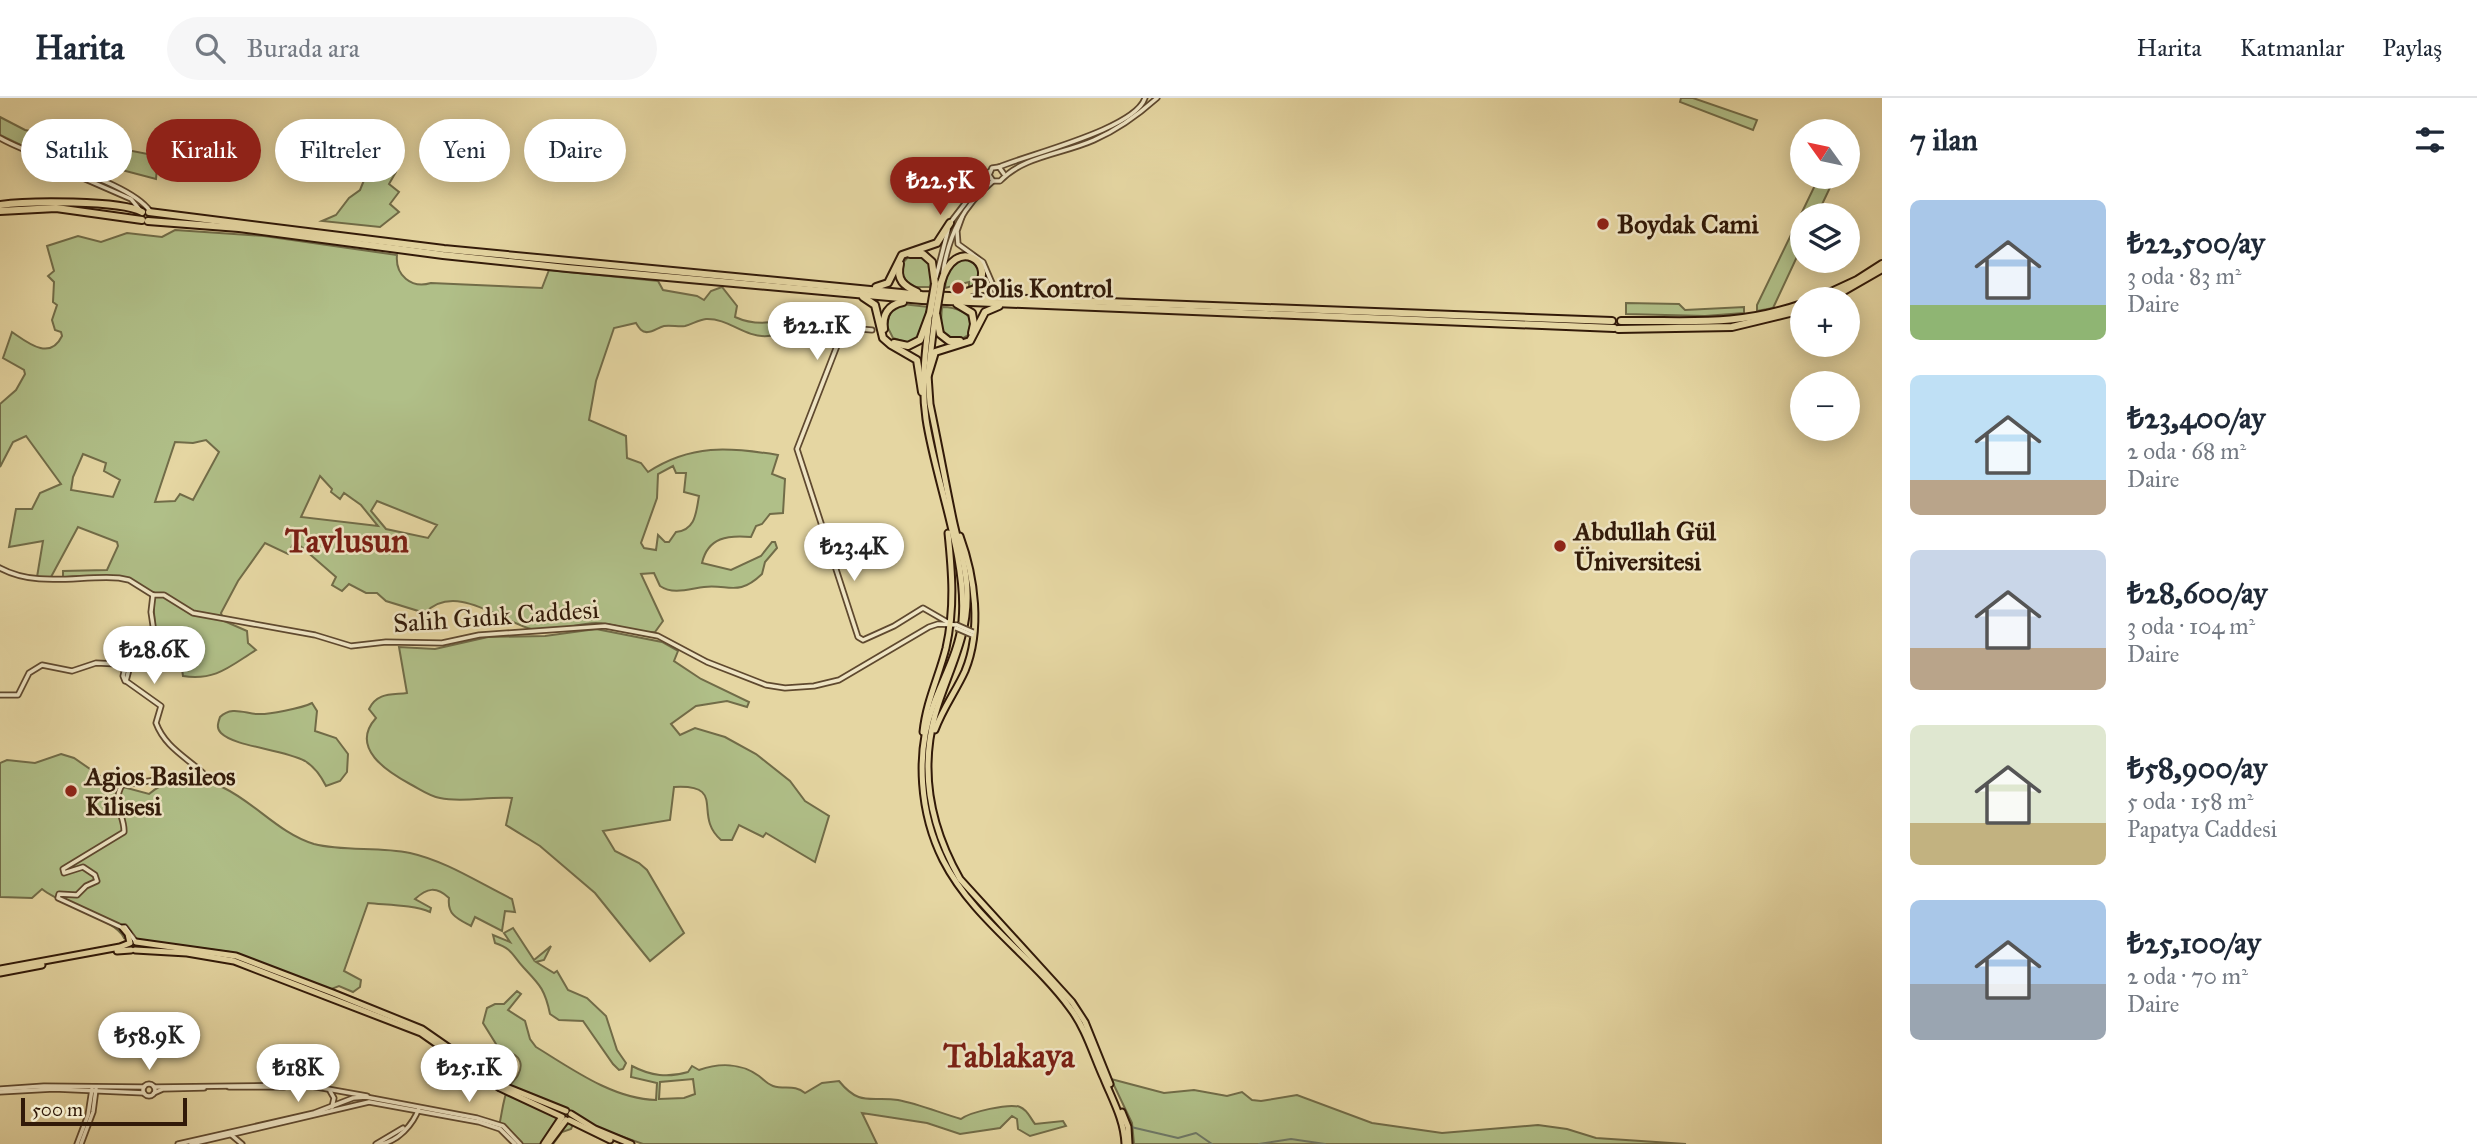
<!DOCTYPE html>
<html lang="tr">
<head>
<meta charset="utf-8">
<style>
	:root { --surface:#fff; --page:#f6f6f7; --text:#1f2937; --muted:#747a83; --line:#e0e1e3; --accent:#8f2418 }
	body { margin:0; font-family:"IM FELL Great Primer",serif; background:var(--page); color:var(--text); height:100vh; display:flex; flex-direction:column; font-size:26px; white-space:nowrap }
	* { box-sizing:border-box; margin:0 }
	p { font-size:23px; color:var(--muted) }
	.icon { flex:none; width:38px; height:38px; fill:none; stroke:currentColor; stroke-width:2; stroke-linecap:round; stroke-linejoin:round }
	.map { position:relative; flex:1; overflow:hidden }
	.drawer { display:flex; flex-direction:column; background:var(--surface); width:595px }
	.drawer>* { flex:none }
	.hud { position:absolute; left:21px; top:21px; width:665px; height:63px; display:flex; gap:14px }
	.needle { width:46px; rotate:303deg }
	.fabs { position:absolute; left:1790px; top:21px; display:grid; gap:14px }
	.fabs a { display:grid; place-items:center; width:70px; height:70px; border-radius:50%; background:var(--surface); box-shadow:0 4px 18px #0003; font-size:35px }
	.scale { position:absolute; left:21px; bottom:18px; width:166px; box-sizing:border-box; padding-left:7px; border:4px solid #321a09; border-top:0; font-size:19px; line-height:24px; white-space:nowrap; color:#321a09; -webkit-text-stroke:5px #eee4c3; paint-order:stroke }
	.price { position:absolute; translate:-50% -60px; padding:0 16px; border-radius:24px; background:#fff; color:#222; font-size:23px; line-height:46px; filter:drop-shadow(0 2px 4px #0008) }
	.price::after { content:''; position:absolute; left:50%; top:42px; width:21px; height:16px; margin-left:-10px; background:inherit; clip-path:polygon(0 0,100% 0,50% 100%) }
	.price.active { background:var(--accent); color:#fff }
	ul { padding:0; list-style:none }
	li { display:flex; align-items:center; gap:21px; height:175px; padding:0 28px }
	li span { display:grid; place-items:center; flex:none; width:196px; height:140px; border-radius:10px; color:#555 }
	li>.icon { margin-inline-start:auto }
	span .icon { width:84px; height:84px; fill:#fffc; stroke-width:1 }
	li b { font-size:30px }
	h2 { display:flex; justify-content:space-between; align-items:center; height:84px; padding:0 28px; font-size:30px }
	.tag { padding:0 24px; border-radius:32px; background:var(--surface); box-shadow:0 4px 18px #0003; font-size:24px; line-height:63px }
	.tag.active { background:var(--accent); color:#fff }
	header { display:flex; align-items:center; gap:42px; box-sizing:border-box; height:98px; padding:0 35px; background:var(--surface); border-bottom:2px solid var(--line) }
	header strong { font-size:33px }
	nav { display:flex; gap:38px; margin-inline-start:auto; font-size:24px }
	.search { width:490px; height:63px; background:var(--page); display:flex; align-items:center; gap:18px; box-sizing:border-box; padding:0 24px; border-radius:38px; color:var(--muted); font-size:26px }
	main { display:flex; flex:1; min-height:0 }
	.map>svg:first-child { display:block }
	.green { fill:#b0bf88; stroke:#716c48; stroke-width:2; fill-rule:evenodd }
	.lines { fill:none; stroke-linecap:round; stroke-linejoin:round }
	.stream { stroke:#6e7968; stroke-width:2 }
	.tertiary-casing { stroke:#5f492f; stroke-width:7 }
	.primary-casing { stroke:#321a09; stroke-width:9 }
	.trunk-casing { stroke:#321a09; stroke-width:10 }
	.tertiary { stroke:#eee4c3; stroke-width:3.5 }
	.primary { stroke:#e5d6a2; stroke-width:5 }
	.trunk { stroke:#e5d6a2; stroke-width:6 }
	.tertiary-bridge-casing { stroke:#5f492f; stroke-width:7; stroke-linecap:butt }
	.trunk-bridge-casing { stroke:#321a09; stroke-width:10; stroke-linecap:butt }
	.tertiary-bridge { stroke:#eee4c3; stroke-width:3.5 }
	.trunk-bridge { stroke:#e5d6a2; stroke-width:6 }
	.poi-dot { fill:#8f2418; stroke:#eee4c3; stroke-width:2.5 }
	.labels { text-anchor:middle; stroke-width:5; stroke-linejoin:round; paint-order:stroke }
	.poi-label { font-size:26px; font-weight:bold; fill:#321a09; stroke:#eee4c3; text-anchor:start }
	.street-label { font-size:26px; fill:#321a09; stroke:#eee4c3 }
	.district-label { font-size:33px; font-weight:bold; fill:#7a1f14; stroke:#eee4c3 }
</style>
</head>
<body>
<header>
<strong>Harita</strong>
<div class="search"><svg class="icon" aria-label="search" viewBox="0 0 24 24"><circle cx="10" cy="10" r="6"/><path d="M15 15l6 6"/></svg>Burada ara</div>
<nav><a>Harita</a><a>Katmanlar</a><a>Paylaş</a></nav>
</header>
<main>
<div class="map">
<svg width="1882" height="1046" viewBox="0 0 1882 1046">
	<rect width="100%" height="100%" fill="#e5d6a2"/>
	<filter id="stains"><feTurbulence type="fractalNoise" baseFrequency=".00286" numOctaves="4"/><feColorMatrix values="0 0 0 0 .2 0 0 0 0 .09 0 0 0 0 .02 0 0 0 .5 -.17"/></filter>
	<radialGradient id="worn" r=".72"><stop offset=".6" stop-color="#630" stop-opacity="0"/><stop offset="1" stop-color="#630" stop-opacity=".3"/></radialGradient>
	<g class="green">
		<polygon points="1681,0 1693,0 1757,22 1753,32 1680,4"/>
		<polygon points="0,19 25,32 158,58 156,81 80,61 62,60 49,54 29,51 0,37"/>
		<polygon points="384,51 393,54 398,61 396,74 389,86 399,94 390,106 399,114 380,129 322,123 336,117 349,100 360,92 367,75 367,58"/>
		<polygon points="1819,79 1835,79 1817,117 1802,117 1802,148 1773,210 1757,213 1757,207"/>
		<path d="M 175,132 L 264,138 L 397,157 C 395,177 411,191 431,185 L 542,190 L 549,172 L 658,183 L 663,192 L 697,198 L 704,202 L 711,193 L 722,189 L 737,208 L 735,219 C 757,229 781,225 803,214 C 811,210 814,205 823,207 L 827,213 C 809,224 790,237 768,238 C 744,240 729,220 706,221 C 698,222 693,226 685,228 C 679,229 671,227 664,228 C 659,229 653,234 648,234 C 642,235 639,230 636,225 L 614,230 L 596,283 L 589,322 L 626,338 L 627,360 L 641,365 L 648,374 C 691,346 729,349 778,357 L 772,376 L 785,381 L 783,415 L 770,416 L 762,426 L 756,428 L 751,439 C 728,437 708,439 702,465 L 731,472 L 761,458 L 772,444 L 775,444 L 777,450 L 765,464 L 762,476 C 738,499 729,486 704,489 C 689,491 673,497 660,488 L 654,475 L 641,476 L 663,523 L 655,534 C 635,536 616,525 596,525 C 576,525 550,537 531,531 C 500,522 454,484 425,515 L 386,503 L 377,495 L 366,495 L 349,486 L 342,493 L 332,487 L 336,479 L 297,445 L 293,446 L 288,456 L 265,445 L 238,483 L 221,515 L 224,523 L 247,533 L 248,545 L 256,552 C 230,568 216,583 183,578 L 182,571 L 168,564 L 139,559 C 165,546 151,523 154,497 L 151,494 L 120,478 L 63,480 L 63,473 L 107,472 L 118,448 L 117,444 L 78,429 L 51,479 L 37,479 L 43,443 L 9,449 L 16,411 L 32,411 L 40,395 L 61,386 L 26,338 L 13,344 L 0,369 L 0,306 L 16,292 L 25,276 L 24,272 L 3,260 L 12,234 C 28,245 50,263 62,238 L 61,234 L 55,232 L 52,222 L 57,207 L 53,204 L 54,184 L 48,178 L 54,173 L 47,148 L 78,138 L 101,144 L 127,135 L 162,139 ZM 206,342 L 219,354 L 193,402 L 180,396 L 175,403 L 155,404 L 175,344 L 193,345 ZM 83,356 L 106,365 L 104,373 L 120,382 L 113,399 L 71,392 L 73,379 ZM 673,368 L 676,375 L 686,375 L 684,394 L 699,398 C 696,414 696,432 676,434 L 669,444 L 665,444 L 658,437 L 656,452 L 644,450 L 641,445 L 657,400 L 658,376 ZM 320,378 L 332,391 L 331,394 L 340,401 L 344,395 L 361,407 L 378,428 L 301,419 ZM 377,403 L 437,427 L 428,440 L 386,431 L 371,413 Z"/>
		<path d="M 909,158 L 920,158 C 934,166 933,175 930,189 C 907,189 905,192 900,168 Z"/>
		<path d="M 960,160 C 977,163 980,168 978,185 L 969,193 L 969,184 L 945,190 L 947,175 Z"/>
		<polygon points="1626,205 1679,206 1685,212 1744,209 1744,215 1705,218 1626,216"/>
		<polygon points="902,206 929,209 920,238 908,245 893,240 887,228 890,213"/>
		<path d="M 942,209 C 975,209 984,238 955,242 C 938,237 941,224 942,209 Z"/>
		<path d="M 596,531 L 662,544 L 678,553 L 674,563 L 701,581 L 749,604 L 747,609 L 727,603 L 696,608 L 671,626 L 680,637 L 695,630 L 725,639 L 756,656 L 790,683 L 805,703 L 829,718 L 815,764 L 766,735 L 763,739 L 739,727 L 732,742 L 721,742 C 692,717 728,686 674,689 L 670,722 L 603,733 L 615,753 L 639,765 L 647,772 L 684,835 L 650,863 L 595,795 L 540,748 L 506,727 L 512,700 C 488,698 463,705 440,700 C 429,698 420,691 410,686 C 388,674 349,650 376,620 L 369,611 C 377,594 392,597 407,595 L 399,549 L 435,551 L 488,539 L 545,538 Z"/>
		<path d="M 312,605 L 317,613 L 315,633 L 336,640 L 348,656 L 347,674 L 340,683 L 326,688 C 321,678 315,669 305,663 C 283,651 235,649 221,635 C 216,630 218,625 220,619 C 231,608 244,615 257,616 C 268,617 302,610 312,605 Z"/>
		<path d="M 61,656 L 74,660 L 112,686 L 149,696 C 158,688 166,685 177,683 C 235,673 264,731 314,746 C 345,754 378,748 410,755 C 446,763 479,785 512,801 L 515,814 L 505,813 L 502,833 L 475,819 L 471,828 C 458,821 447,817 449,800 C 436,788 427,790 415,801 L 431,810 L 430,814 C 414,807 387,807 368,805 L 344,873 L 361,882 L 360,889 L 353,894 L 339,888 L 329,892 L 230,854 L 124,840 C 117,822 61,807 42,791 L 32,800 L 0,799 L 0,665 L 7,662 L 35,665 Z"/>
		<path d="M 513,830 L 534,862 L 551,848 L 544,862 L 536,864 L 554,875 L 557,873 L 568,892 L 587,900 L 606,918 L 617,952 L 626,965 L 623,971 L 619,972 L 613,966 L 583,923 L 559,922 L 550,916 C 545,891 539,886 524,870 C 512,857 513,851 495,845 L 493,837 L 510,844 L 504,835 Z"/>
		<path d="M 517,893 L 521,896 L 508,912 L 525,923 L 530,941 L 536,949 C 572,971 613,1001 656,1002 L 657,985 L 631,979 L 632,968 C 651,978 668,980 688,974 L 692,968 L 699,972 C 719,965 741,965 759,978 C 763,981 767,986 773,988 C 785,992 794,986 805,995 L 822,985 L 839,983 C 860,1009 871,998 898,1002 C 919,1006 940,1015 961,1021 C 970,1014 1009,1005 1020,1009 C 1028,1012 1030,1020 1035,1026 L 1063,1023 L 1066,1028 L 1030,1038 L 1018,1031 L 1017,1021 L 1012,1018 L 1000,1030 L 960,1036 L 927,1025 L 862,1015 L 877,1046 L 643,1046 L 575,1022 L 571,1031 L 562,1034 L 553,1046 L 517,1046 L 499,1028 C 502,1016 503,1001 508,990 C 510,985 516,982 518,977 C 529,956 503,949 489,955 L 496,946 L 483,925 L 487,910 L 495,906 L 504,906 ZM 693,981 L 695,996 L 684,1000 L 659,1001 L 660,984 Z"/>
		<polygon points="1111,981 1164,995 1194,992 1227,998 1242,994 1252,1002 1261,1003 1297,997 1372,1025 1442,1035 1538,1027 1567,1031 1596,1040 1686,1046 1134,1046 1132,1025"/>
	</g>
	<g class="lines">
		<g class="stream">
			<polyline points="1131,1029 1178,1040 1196,1035 1212,1046"/>
			<polyline points="1259,1046 1291,1041 1325,1046"/>
		</g>
		<defs>
			<g id="tertiary">
				<path d="M 0,40 C 37,62 129,83 150,113"/>
				<polyline points="30,57 131,101 140,112"/>
				<path d="M 999,69 C 1029,56 1135,31 1145,0"/>
				<polyline points="993,83 989,77 992,70 999,69 1004,76"/>
				<polyline points="962,119 957,133 958,146 983,164 995,192 1011,198"/>
				<polyline points="950,125 989,74"/>
				<path d="M 943,174 C 949,136 963,108 993,83 L 1000,83 C 1023,58 1063,56 1094,42 C 1117,32 1138,17 1157,0"/>
				<polyline points="936,179 948,132"/>
				<polyline points="872,232 848,230 842,235 797,351 858,539 863,542 894,528 923,510 949,525"/>
				<path d="M 0,470 C 37,490 80,477 119,480 L 129,482 L 153,497"/>
				<polyline points="153,497 164,497 193,515 315,537 351,548 386,544 442,545 479,537 605,528 658,538 707,564 766,587 785,590 814,588 839,582 929,529 938,526 957,527"/>
				<polyline points="125,583 123,578 127,562"/>
				<polyline points="0,597 18,597 29,575 42,567 72,573 96,565 118,566 146,554 155,541 151,514 153,497"/>
				<polyline points="125,829 136,844"/>
				<path d="M 123,830 L 58,800 L 59,796 L 77,797 L 86,788 L 97,783 L 95,777 L 83,769 L 64,775 L 63,771 L 124,734 C 125,718 111,706 122,687 L 203,675 C 186,659 165,649 156,625 L 161,608 L 126,583 L 132,560"/>
				<circle cx="149" cy="992" r="6"/>
				<polyline points="154,989 305,987 367,998"/>
				<polyline points="229,989 284,989"/>
				<polyline points="0,991 44,988 144,989"/>
				<polyline points="330,993 334,1000 332,1009"/>
				<polyline points="0,994 54,991 144,995"/>
				<polyline points="154,995 163,991 204,990"/>
				<polyline points="229,1035 242,1046"/>
				<polyline points="77,1046 88,1017 92,991"/>
				<polyline points="81,1046 93,1014 96,991"/>
				<polyline points="178,1046 314,1015 353,1000 366,999 477,1020 503,1028 520,1046"/>
				<polyline points="191,1046 369,1004 479,1024 500,1031 515,1046"/>
				<polyline points="376,1046 403,1030"/>
				<path d="M 381,1046 C 398,1043 413,1027 419,1010"/>
			</g>
			<g id="primary">
				<path d="M 935,218 L 928,277 L 930,306 C 938,344 945,382 953,421 C 958,445 967,470 967,494 C 969,540 947,575 935,617 C 919,676 931,730 960,781 L 1072,904 L 1085,924 L 1110,986"/>
				<path d="M 929,221 C 925,255 921,287 926,321 C 935,382 968,462 962,523 C 959,553 943,580 933,608 C 915,656 920,716 943,762 C 973,821 1032,858 1070,910 C 1086,931 1093,957 1104,981 C 1113,1003 1124,1022 1125,1046"/>
				<path d="M 935,632 C 943,610 956,593 965,573 C 982,532 975,479 960,438"/>
				<path d="M 923,634 C 926,604 939,578 946,550 C 955,510 952,474 948,435"/>
				<polyline points="136,844 236,858 333,895 422,931 504,988 566,1013"/>
				<polyline points="135,852 187,855 234,863 421,935 500,990 562,1019 544,1046"/>
				<polyline points="117,853 131,852"/>
				<polyline points="0,871 120,849 130,845 128,836 123,830"/>
				<polyline points="0,875 42,867"/>
				<polyline points="1122,1014 1128,1029 1129,1046"/>
				<polyline points="571,1016 595,1031 631,1046"/>
				<polyline points="569,1022 610,1042"/>
				<polyline points="548,1046 566,1022"/>
			</g>
			<g id="trunk">
				<path d="M 0,107 C 27,103 121,102 142,114"/>
				<polyline points="0,113 56,110 142,122"/>
				<polyline points="149,114 444,151 922,197 1612,223"/>
				<polyline points="148,123 239,130 443,157 567,170 922,202 1614,230"/>
				<polyline points="910,156 923,156 932,164 935,186"/>
				<path d="M 900,166 C 896,182 904,188 917,194"/>
				<path d="M 941,185 C 955,135 999,166 975,191 L 961,196"/>
				<polyline points="876,189 888,185 902,157 937,145 950,125"/>
				<polyline points="863,199 875,207 883,240 891,247 917,262 922,294"/>
				<polyline points="1816,201 1857,182 1882,166"/>
				<polyline points="1830,201 1882,171"/>
				<polyline points="957,206 972,215 974,226 972,235"/>
				<polyline points="936,215 940,236 949,243 960,243"/>
				<path d="M 1621,223 C 1689,222 1735,229 1802,206"/>
				<path d="M 884,231 C 882,217 888,207 903,204"/>
				<polyline points="1618,231 1732,229 1802,212"/>
				<polyline points="894,245 908,248 920,242 930,215"/>
				<polyline points="928,277 935,254 970,243 985,214 999,208"/>
			</g>
		</defs>
		<use href="#tertiary" class="tertiary-casing"/>
		<use href="#primary" class="primary-casing"/>
		<use href="#trunk" class="trunk-casing"/>
		<use href="#tertiary" class="tertiary"/>
		<use href="#primary" class="primary"/>
		<use href="#trunk" class="trunk"/>
		<defs>
			<g id="tertiary-bridge">
				<polyline points="957,527 973,534"/>
				<polyline points="956,530 972,537"/>
			</g>
			<g id="trunk-bridge">
				<polyline points="930,215 935,186"/>
				<polyline points="936,215 941,185"/>
			</g>
		</defs>
		<use href="#tertiary-bridge" class="tertiary-bridge-casing"/>
		<use href="#trunk-bridge" class="trunk-bridge-casing"/>
		<use href="#tertiary-bridge" class="tertiary-bridge"/>
		<use href="#trunk-bridge" class="trunk-bridge"/>
	</g>
	<g class="poi-dot">
		<circle cx="1603" cy="126" r="7"/>
		<circle cx="958" cy="190" r="7"/>
		<circle cx="1560" cy="448" r="7"/>
		<circle cx="71" cy="693" r="7"/>
	</g>
	<g class="labels">
		<g class="poi-label">
			<text x="1617" y="135">Boydak Cami</text>
			<text x="972" y="199">Polis Kontrol</text>
			<text x="1574" y="442">Abdullah Gül<tspan x="1574" dy="30">Üniversitesi</tspan></text>
			<text x="85" y="687">Agios Basileos<tspan x="85" dy="30">Kilisesi</tspan></text>
		</g>
		<g class="street-label">
			<text transform="translate(496 518) rotate(-4)" y="9">Salih Gıdık Caddesi</text>
		</g>
		<g class="district-label">
			<text x="347" y="454">Tavlusun</text>
			<text x="1009" y="969">Tablakaya</text>
		</g>
	</g>
	<rect width="100%" height="100%" filter="url(#stains)"/>
	<rect width="100%" height="100%" fill="url(#worn)"/>
</svg>
<div class="fabs">
<a><svg class="needle" viewBox="-14 -14 28 28"><path d="M0-13l5 13h-10z" fill="#e53935"/><path d="M0 13l5-13h-10z" fill="#747a83"/></svg></a>
<a><svg class="icon" aria-label="layers" viewBox="0 0 24 24"><path d="M12 4l9 5-9 5-9-5zM3 14l9 5 9-5"/></svg></a>
<a>+</a>
<a>−</a>
</div>
<div class="scale">500 m</div>
<b class="price active" style="left:940px;top:119px">₺22.5K</b>
<b class="price" style="left:817px;top:264px">₺22.1K</b>
<b class="price" style="left:854px;top:485px">₺23.4K</b>
<b class="price" style="left:154px;top:588px">₺28.6K</b>
<b class="price" style="left:149px;top:974px">₺58.9K</b>
<b class="price" style="left:298px;top:1006px">₺18K</b>
<b class="price" style="left:469px;top:1006px">₺25.1K</b>
<div class="hud">
<a class="tag">Satılık</a>
<a class="tag active">Kiralık</a>
<a class="tag">Filtreler</a>
<a class="tag">Yeni</a>
<a class="tag">Daire</a>
</div>
</div>
<section class="drawer">
<h2>7 ilan<svg class="icon" aria-label="filters" viewBox="0 0 24 24"><path d="M4 7h16M4 17h16"/><circle cx="9" cy="7" r="2"/><circle cx="15" cy="17" r="2"/></svg></h2>
<ul>
<li><span style="background:linear-gradient(#a9c7e8 75%,#8fb573 0)"><svg class="icon" aria-label="home" viewBox="0 0 24 24"><path d="M3 11l9-7 9 7M6 9v11h12V9"/></svg></span><div><b>₺22,500/ay</b><p>3 oda · 83 m²</p><p>Daire</p></div></li>
<li><span style="background:linear-gradient(#bfe0f5 75%,#b9a48a 0)"><svg class="icon" aria-label="home" viewBox="0 0 24 24"><path d="M3 11l9-7 9 7M6 9v11h12V9"/></svg></span><div><b>₺23,400/ay</b><p>2 oda · 68 m²</p><p>Daire</p></div></li>
<li><span style="background:linear-gradient(#c9d6e8 70%,#b9a48a 0)"><svg class="icon" aria-label="home" viewBox="0 0 24 24"><path d="M3 11l9-7 9 7M6 9v11h12V9"/></svg></span><div><b>₺28,600/ay</b><p>3 oda · 104 m²</p><p>Daire</p></div></li>
<li><span style="background:linear-gradient(#dfe7d0 70%,#c2b280 0)"><svg class="icon" aria-label="home" viewBox="0 0 24 24"><path d="M3 11l9-7 9 7M6 9v11h12V9"/></svg></span><div><b>₺58,900/ay</b><p>5 oda · 158 m²</p><p>Papatya Caddesi</p></div></li>
<li><span style="background:linear-gradient(#a9c7e8 60%,#9aa5b1 0)"><svg class="icon" aria-label="home" viewBox="0 0 24 24"><path d="M3 11l9-7 9 7M6 9v11h12V9"/></svg></span><div><b>₺25,100/ay</b><p>2 oda · 70 m²</p><p>Daire</p></div></li>
</ul>
</section>
</main>
</body>
</html>
